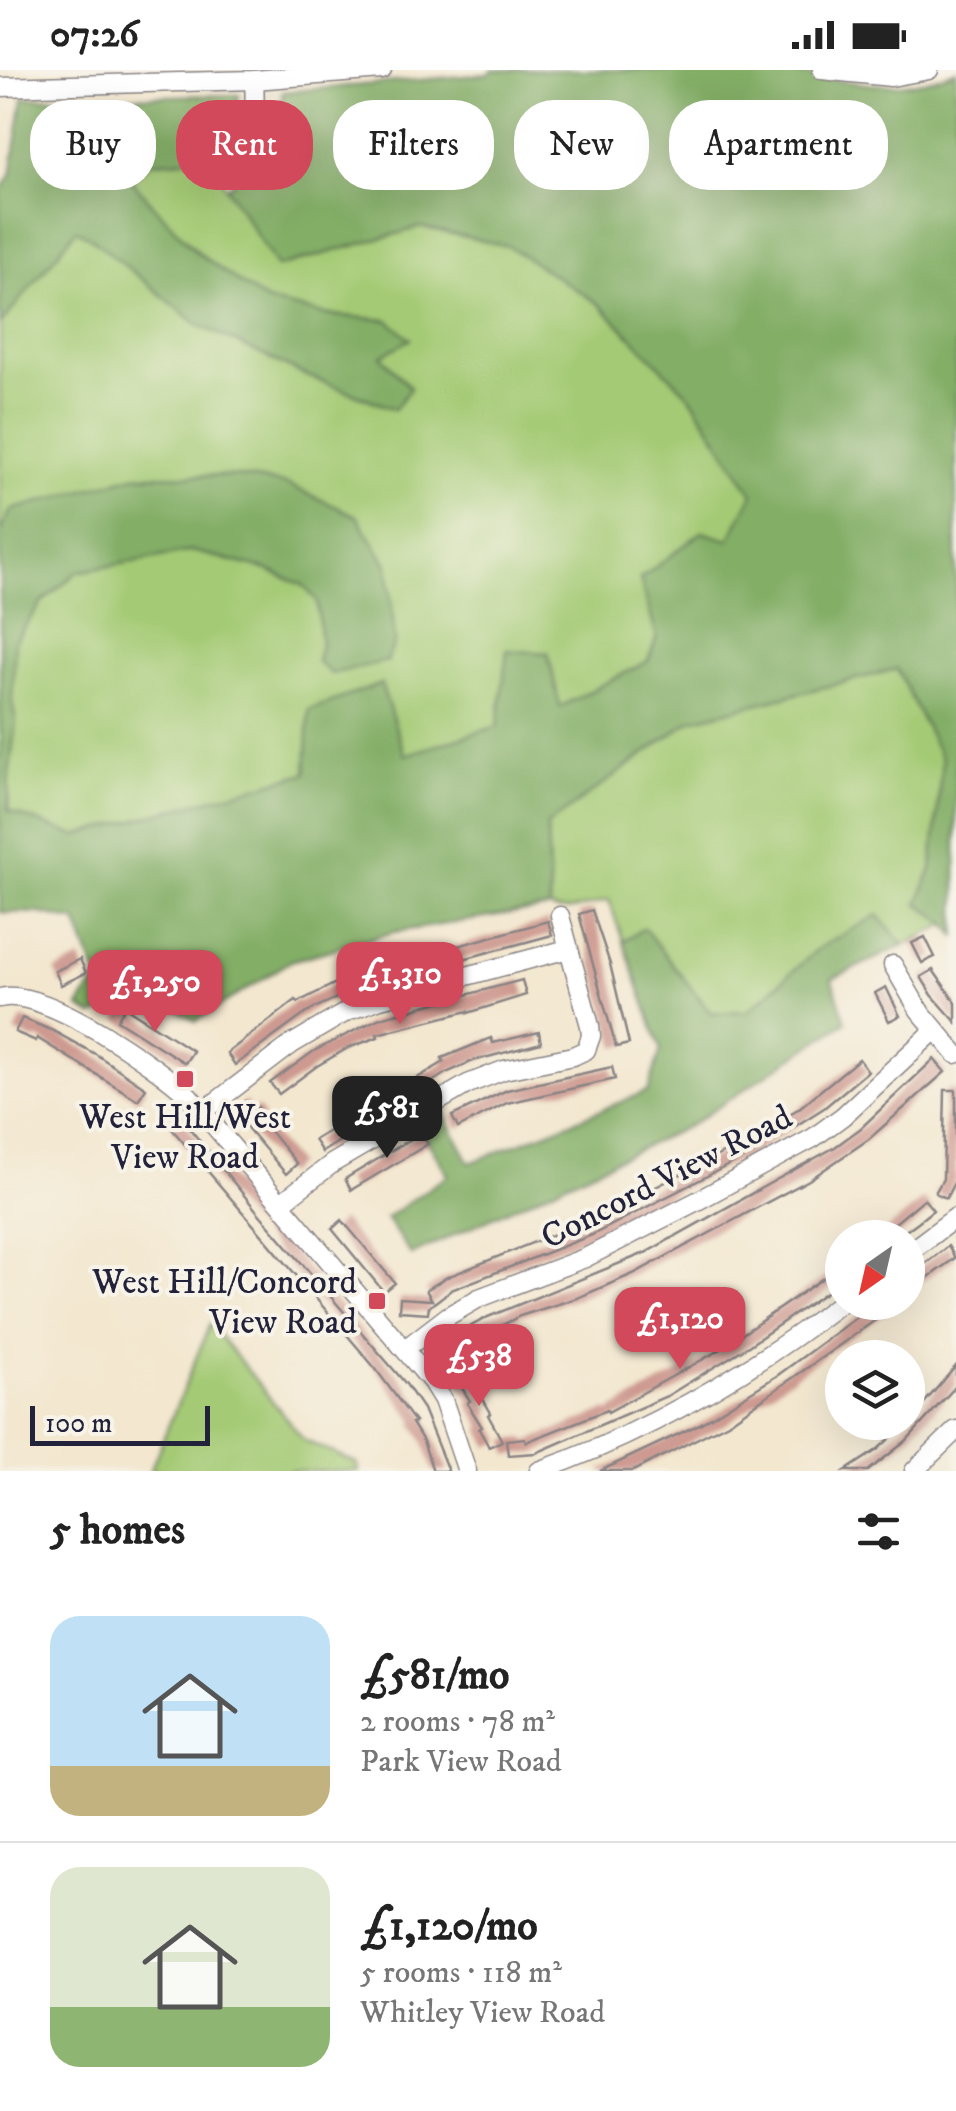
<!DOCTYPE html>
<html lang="en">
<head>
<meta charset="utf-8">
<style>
	:root { --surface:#fff; --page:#f6f6f6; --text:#222; --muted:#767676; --line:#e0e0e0; --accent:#d1495b }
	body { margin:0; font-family:"IM FELL DW Pica",serif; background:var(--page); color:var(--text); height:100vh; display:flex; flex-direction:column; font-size:38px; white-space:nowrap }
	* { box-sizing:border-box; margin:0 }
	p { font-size:32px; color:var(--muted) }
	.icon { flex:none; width:55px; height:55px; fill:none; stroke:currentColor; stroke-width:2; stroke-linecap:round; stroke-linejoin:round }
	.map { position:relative; height:1401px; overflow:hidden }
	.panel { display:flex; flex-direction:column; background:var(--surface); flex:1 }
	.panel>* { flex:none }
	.banner { position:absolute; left:30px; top:30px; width:898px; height:90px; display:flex; gap:20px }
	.needle { width:65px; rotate:214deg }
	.buttons { position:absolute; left:825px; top:1150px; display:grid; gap:20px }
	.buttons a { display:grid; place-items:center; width:100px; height:100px; border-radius:50%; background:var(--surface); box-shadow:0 10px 40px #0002; font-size:50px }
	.scale { position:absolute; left:30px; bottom:25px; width:180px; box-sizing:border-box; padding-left:10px; border:5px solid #22223b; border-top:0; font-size:28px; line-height:35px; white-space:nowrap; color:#22223b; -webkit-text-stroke:8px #f7f3e8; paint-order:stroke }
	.price { position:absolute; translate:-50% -85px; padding:0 22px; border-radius:20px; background:var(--accent); color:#fff; font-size:32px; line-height:65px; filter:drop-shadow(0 2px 5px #0008) }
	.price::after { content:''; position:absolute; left:50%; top:60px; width:30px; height:22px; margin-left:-15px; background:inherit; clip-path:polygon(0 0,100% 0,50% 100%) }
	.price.selected { background:#222; color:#fff }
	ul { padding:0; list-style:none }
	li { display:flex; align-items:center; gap:30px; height:250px; padding:0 50px }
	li+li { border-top:2px solid var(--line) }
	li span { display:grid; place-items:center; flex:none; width:280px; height:200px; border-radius:30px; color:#555 }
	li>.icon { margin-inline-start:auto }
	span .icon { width:120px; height:120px; fill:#fffc; stroke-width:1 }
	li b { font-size:42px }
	h2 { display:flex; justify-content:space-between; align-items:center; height:120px; padding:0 50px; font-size:42px }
	.chip { padding:0 35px; border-radius:40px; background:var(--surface); box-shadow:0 10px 40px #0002; font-size:35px; line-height:90px }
	.chip.selected { background:var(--accent); color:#fff }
	.status { display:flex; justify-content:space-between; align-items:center; height:70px; padding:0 50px; background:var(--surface); direction:ltr }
	.status svg { height:28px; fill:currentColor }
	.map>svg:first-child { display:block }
	.green { fill:#a4ca75; stroke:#637658; stroke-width:2.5 }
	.forest { fill:#83ae66; stroke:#526850; stroke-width:2.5 }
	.building { fill:#cd9990 }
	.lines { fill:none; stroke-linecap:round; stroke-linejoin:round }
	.minor-casing { stroke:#8a8485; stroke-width:21 }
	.minor { stroke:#fff; stroke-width:18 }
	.poi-dot { fill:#d1495b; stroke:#f7f3e8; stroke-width:4 }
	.labels { text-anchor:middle; stroke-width:8; stroke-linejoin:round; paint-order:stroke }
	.poi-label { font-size:35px; fill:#22223b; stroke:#f7f3e8 }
	.street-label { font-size:35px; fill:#22223b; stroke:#f7f3e8 }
</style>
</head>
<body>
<div class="status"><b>07:26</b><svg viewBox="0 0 49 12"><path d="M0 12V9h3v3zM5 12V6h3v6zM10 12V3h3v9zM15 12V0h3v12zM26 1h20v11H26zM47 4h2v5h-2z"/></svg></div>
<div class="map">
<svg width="956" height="1401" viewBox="0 0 956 1401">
	<rect width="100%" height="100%" fill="#f7f3e8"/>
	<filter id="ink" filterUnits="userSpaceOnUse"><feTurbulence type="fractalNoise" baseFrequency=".01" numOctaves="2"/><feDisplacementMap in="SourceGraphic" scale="20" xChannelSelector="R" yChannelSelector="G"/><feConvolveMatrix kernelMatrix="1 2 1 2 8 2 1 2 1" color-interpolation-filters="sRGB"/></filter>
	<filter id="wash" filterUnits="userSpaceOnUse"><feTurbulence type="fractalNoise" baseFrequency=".0048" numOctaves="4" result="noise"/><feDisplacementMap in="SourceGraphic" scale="40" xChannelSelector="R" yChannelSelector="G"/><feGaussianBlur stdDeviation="2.25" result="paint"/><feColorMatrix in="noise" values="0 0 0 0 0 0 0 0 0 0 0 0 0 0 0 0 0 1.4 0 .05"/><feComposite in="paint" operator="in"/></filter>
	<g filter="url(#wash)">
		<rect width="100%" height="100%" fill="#f3e7cf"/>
		<g class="green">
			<path d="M 208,88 L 277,197 L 421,157 L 508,176 L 599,234 L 690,326 L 754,424 L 729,470 L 640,508 L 657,567 L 648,591 L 559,637 L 548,583 L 499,656 L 405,685 L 380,614 L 307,703 L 76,766 L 8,742 L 9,704 L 16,652 L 12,631 L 15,570 L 42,532 L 77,502 L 192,481 L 265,499 L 303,515 L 317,531 L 321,575 L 317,591 L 388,591 L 237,406 L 138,405 L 12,440 L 0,462 L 0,255 L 76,160 L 90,167 L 197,254 L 305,305 L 394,339 L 410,317 L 381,286 L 388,251 C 352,245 297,246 265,230 C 212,205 169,152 131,110 L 151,92 Z"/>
			<path d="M 897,599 L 942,690 L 932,799 L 918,833 L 947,854 L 904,875 L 878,846 L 819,878 L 748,941 L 710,943 L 644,859 L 623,871 L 609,830 C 591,834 567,846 550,838 L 547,755 L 691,650 Z"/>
			<polygon points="210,1254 304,1370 356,1393 359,1401 150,1401"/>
		</g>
		<g class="forest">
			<path d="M 493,0 C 582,0 672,0 761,0 C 833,4 883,31 956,1 L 956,866 L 947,854 L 918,833 L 932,799 L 942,690 L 897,599 L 691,650 L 547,755 L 550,838 L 394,862 L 291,891 L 196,951 L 137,916 L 128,928 L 93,946 L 79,937 L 98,908 L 76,851 L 40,843 L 0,842 L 0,462 L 11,440 L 138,405 L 237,406 L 286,414 L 357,446 L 388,496 L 395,571 L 387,591 L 331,604 L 317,591 L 321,575 L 317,531 L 303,515 L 265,499 L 192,481 L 77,502 L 42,532 L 15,570 L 12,631 L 16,652 L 9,704 L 8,741 L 76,766 L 306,703 L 309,640 L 381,614 L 405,685 L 498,656 L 507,580 L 548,583 L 560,637 L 648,591 L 657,567 L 640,509 L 702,462 L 729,470 L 753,424 L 690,326 L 599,234 L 508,176 L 421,157 L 277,197 L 227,118 L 283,61 L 282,22 L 488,4 Z"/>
			<polygon points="239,25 231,74 208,88 151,92 131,110 196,182 266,231 327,245 388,250 411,269 381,286 410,318 395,339 305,305 197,254 90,167 76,160 0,255 0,122 11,105 23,28"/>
			<polygon points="878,845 904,875 832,909 846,952 691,1055 411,1185 386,1148 448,1105 417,1053 441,1039 470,1093 648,1021 661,979 623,871 644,858 711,943 748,941 819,878"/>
		</g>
		<g id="blocks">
			<g class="building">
				<polygon points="592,840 610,894 629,974 616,977 579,844"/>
				<polygon points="548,851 552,865 363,916 312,939 235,995 227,983 296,930 298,932 352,905"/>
				<polygon points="925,867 935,887 922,893 912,873"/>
				<polygon points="80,889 86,903 61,915 55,901"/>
				<polygon points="933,900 956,933 956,952 932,925 921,907"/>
				<polygon points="522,910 526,925 468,943 468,941 377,964 378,967 348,978 317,996 279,1024 270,1013 314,981 380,948"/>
				<polygon points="886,917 900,946 889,951 875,923"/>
				<polygon points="125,937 193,981 185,993 117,950"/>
				<polygon points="22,948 53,961 97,985 146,1018 138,1030 37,968 36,971 15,962"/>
				<polygon points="539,962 541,973 473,991 446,1003 322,1082 314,1070 444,992 442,988 491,968 493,973"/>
				<polygon points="859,989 868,1001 824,1038 756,1081 592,1165 451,1220 429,1237 428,1243 399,1241 400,1228 432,1230 426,1220 447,1207 592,1149 721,1084 798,1039"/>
				<polygon points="934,989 945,1002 869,1069 809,1110 633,1204 577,1228 520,1246 468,1273 462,1261 488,1247 645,1183 835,1077 861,1058"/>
				<polygon points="612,997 615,1009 507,1033 458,1058 452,1046 507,1020"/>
				<polygon points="945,1020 956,1020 956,1109 946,1128 935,1123 943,1109"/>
				<polygon points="245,1031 253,1041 258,1037 264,1046 260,1049 297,1094 286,1104 233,1041"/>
				<polygon points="182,1049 256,1140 406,1314 423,1339 448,1401 433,1401 423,1371 412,1353 415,1352 375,1298 172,1059"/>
				<polygon points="421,1063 428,1074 351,1120 345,1109"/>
				<polygon points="924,1129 933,1140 918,1152 896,1168 877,1168"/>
				<polygon points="342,1150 395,1213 384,1222 332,1159"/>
				<polygon points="948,1176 955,1188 908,1222 908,1207"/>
				<polygon points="842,1195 842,1211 750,1275 667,1326 536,1383 508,1385 506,1370 525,1368 526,1372 607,1340 608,1342 718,1281"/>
				<polygon points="877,1232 884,1232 890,1240 728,1353 633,1401 600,1401 700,1354 778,1305"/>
				<polygon points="956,1296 956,1316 906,1371 868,1401 845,1401 877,1380 908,1352"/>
				<polygon points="467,1301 491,1343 488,1345 502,1371 489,1377 479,1359 482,1357 467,1333 470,1331 455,1307"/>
			</g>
		</g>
	</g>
	<g filter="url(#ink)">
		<use href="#blocks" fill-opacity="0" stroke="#8a8485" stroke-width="2.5"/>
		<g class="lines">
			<defs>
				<g id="minor">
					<polyline points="822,0 891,7 929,0"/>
					<polyline points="0,17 254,10 382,0"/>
					<path d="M 228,95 C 255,75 256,41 254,10"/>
					<polyline points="893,895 919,940 956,984"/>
					<path d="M 0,928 C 43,916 157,996 189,1026 L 432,1312 L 443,1330 L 467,1401"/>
					<polyline points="204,1041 292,974 348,941 380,929 568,879"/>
					<polyline points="281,1133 333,1093 468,1014 504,1000 573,986 586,980 591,966 590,956 560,846"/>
					<polyline points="908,1183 956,1147"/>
					<polyline points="405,1279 448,1246 479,1228 585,1188 697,1131 813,1068 843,1046 935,960"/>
					<path d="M 539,1401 C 650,1362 749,1303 842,1232"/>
					<polyline points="914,1401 956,1360"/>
				</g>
			</defs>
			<use href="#minor" class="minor-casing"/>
			<use href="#minor" class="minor"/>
		</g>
	</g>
	<g class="poi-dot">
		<rect x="175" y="999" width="20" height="20" rx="5"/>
		<rect x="367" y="1221" width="20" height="20" rx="5"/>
	</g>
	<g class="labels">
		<g class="poi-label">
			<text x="185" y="1058">West Hill/West<tspan x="185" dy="40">View Road</tspan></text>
			<text x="357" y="1223" text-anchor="end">West Hill/Concord<tspan x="357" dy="40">View Road</tspan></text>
		</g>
		<g class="street-label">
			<text transform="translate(666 1106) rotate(-27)" y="12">Concord View Road</text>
		</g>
	</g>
</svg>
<div class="buttons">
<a><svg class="needle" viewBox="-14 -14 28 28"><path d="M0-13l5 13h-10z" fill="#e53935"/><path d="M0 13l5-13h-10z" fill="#767676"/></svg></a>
<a><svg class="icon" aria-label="layers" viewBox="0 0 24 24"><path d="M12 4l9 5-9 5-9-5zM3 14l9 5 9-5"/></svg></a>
</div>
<div class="scale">100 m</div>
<b class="price" style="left:400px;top:957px">£1,310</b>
<b class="price" style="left:155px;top:965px">£1,250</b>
<b class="price selected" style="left:387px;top:1091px">£581</b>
<b class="price" style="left:680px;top:1302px">£1,120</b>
<b class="price" style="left:479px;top:1339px">£538</b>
<div class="banner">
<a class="chip">Buy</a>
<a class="chip selected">Rent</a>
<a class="chip">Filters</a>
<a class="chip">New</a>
<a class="chip">Apartment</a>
</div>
</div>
<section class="panel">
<h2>5 homes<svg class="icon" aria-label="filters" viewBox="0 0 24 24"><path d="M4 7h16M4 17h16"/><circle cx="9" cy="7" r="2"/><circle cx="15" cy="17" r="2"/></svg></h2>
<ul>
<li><span style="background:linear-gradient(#bfe0f5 75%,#c2b280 0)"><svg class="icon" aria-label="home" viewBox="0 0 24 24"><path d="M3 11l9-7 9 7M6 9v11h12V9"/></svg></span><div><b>£581/mo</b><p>2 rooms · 78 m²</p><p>Park View Road</p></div></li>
<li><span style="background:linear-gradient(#dfe7d0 70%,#8fb573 0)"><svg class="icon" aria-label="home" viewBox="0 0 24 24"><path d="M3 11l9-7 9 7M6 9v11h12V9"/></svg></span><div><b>£1,120/mo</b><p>5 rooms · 118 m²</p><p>Whitley View Road</p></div></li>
</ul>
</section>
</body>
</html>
